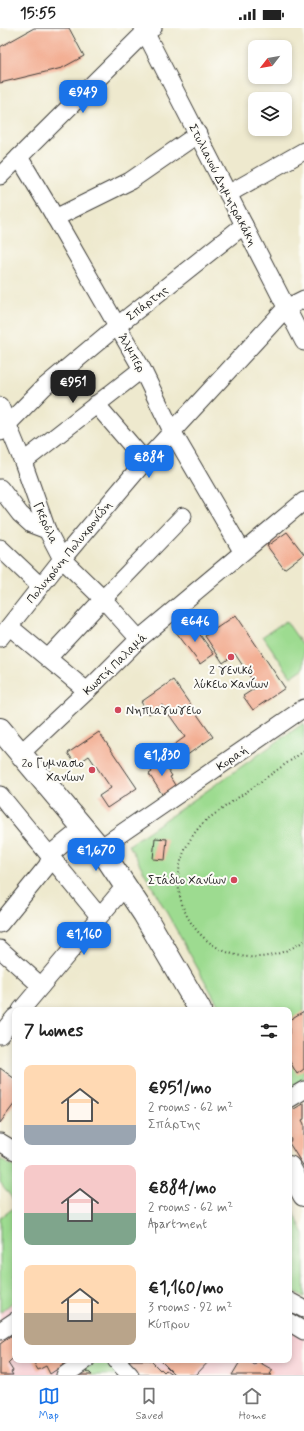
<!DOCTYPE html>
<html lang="en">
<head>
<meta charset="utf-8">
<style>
	:root { --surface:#fff; --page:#f6f6f6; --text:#222; --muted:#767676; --line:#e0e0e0; --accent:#1a73e8 }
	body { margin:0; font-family:Mynerve,sans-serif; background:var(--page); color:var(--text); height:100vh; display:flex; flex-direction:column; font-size:15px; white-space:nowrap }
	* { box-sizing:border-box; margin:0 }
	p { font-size:13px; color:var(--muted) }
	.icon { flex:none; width:22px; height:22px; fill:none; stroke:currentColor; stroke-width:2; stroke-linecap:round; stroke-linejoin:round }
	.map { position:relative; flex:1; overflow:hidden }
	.side { position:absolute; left:12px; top:979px; width:280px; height:356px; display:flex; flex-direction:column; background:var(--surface); border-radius:8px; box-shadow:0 2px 6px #0003 }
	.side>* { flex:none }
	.needle { width:26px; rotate:239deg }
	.tools { position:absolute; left:248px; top:12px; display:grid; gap:8px }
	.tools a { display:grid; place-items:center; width:44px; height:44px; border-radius:8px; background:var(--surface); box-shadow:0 2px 6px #0003; font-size:20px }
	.price { position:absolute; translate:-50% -34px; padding:0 9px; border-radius:8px; background:var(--accent); color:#fff; font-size:13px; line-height:26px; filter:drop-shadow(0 1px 2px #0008) }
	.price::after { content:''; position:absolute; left:50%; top:24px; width:12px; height:9px; margin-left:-6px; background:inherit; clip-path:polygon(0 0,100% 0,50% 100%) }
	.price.active { background:#222; color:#fff }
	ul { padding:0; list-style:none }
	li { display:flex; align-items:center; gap:12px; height:100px; padding:0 12px }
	li span { display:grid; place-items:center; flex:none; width:112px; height:80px; border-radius:8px; color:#555 }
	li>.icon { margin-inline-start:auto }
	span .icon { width:48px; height:48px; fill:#fffc; stroke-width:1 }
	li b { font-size:17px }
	h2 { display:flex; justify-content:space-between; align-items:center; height:48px; padding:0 12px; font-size:17px }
	.status { display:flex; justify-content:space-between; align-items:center; height:28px; padding:0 20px; background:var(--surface); direction:ltr }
	.status svg { height:11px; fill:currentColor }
	.menu { display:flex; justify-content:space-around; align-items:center; height:56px; border-top:1px solid var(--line); background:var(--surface); font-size:11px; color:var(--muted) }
	.menu a { display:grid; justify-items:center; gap:2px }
	.menu .active { color:var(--accent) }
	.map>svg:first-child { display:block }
	.built { fill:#f7cfd4 }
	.green { fill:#9ddb90; stroke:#5c7c56 }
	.building { fill:#f3ae93 }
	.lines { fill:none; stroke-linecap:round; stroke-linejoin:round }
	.minor-casing { stroke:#3c3b37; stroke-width:19 }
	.major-casing { stroke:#3c3b37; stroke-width:24 }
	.path { stroke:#3c3b37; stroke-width:2; stroke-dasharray:1 3; stroke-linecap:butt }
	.minor { stroke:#fff; stroke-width:17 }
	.major { stroke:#fff; stroke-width:22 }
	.poi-dot { fill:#d1495b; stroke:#fdfcf7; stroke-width:1.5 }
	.labels { text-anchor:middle; stroke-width:4; stroke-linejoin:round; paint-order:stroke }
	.street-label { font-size:12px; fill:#1c1c1c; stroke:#fdfcf7 }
	.poi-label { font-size:12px; fill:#1c1c1c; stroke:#fdfcf7; text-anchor:end }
</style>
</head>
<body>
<div class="status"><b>15:55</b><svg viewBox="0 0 49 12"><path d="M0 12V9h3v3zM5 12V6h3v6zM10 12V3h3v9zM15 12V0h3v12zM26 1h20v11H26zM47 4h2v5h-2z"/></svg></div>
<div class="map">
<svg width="304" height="1347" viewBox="0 0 304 1347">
	<rect width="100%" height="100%" fill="#fdfcf7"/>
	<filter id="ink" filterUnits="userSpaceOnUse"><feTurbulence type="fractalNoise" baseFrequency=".025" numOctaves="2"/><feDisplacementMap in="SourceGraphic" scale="8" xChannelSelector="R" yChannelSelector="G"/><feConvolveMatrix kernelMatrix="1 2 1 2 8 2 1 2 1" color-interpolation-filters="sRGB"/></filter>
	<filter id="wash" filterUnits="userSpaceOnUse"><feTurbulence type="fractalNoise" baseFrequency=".012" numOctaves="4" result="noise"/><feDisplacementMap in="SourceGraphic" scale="16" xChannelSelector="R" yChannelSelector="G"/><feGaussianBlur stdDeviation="0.9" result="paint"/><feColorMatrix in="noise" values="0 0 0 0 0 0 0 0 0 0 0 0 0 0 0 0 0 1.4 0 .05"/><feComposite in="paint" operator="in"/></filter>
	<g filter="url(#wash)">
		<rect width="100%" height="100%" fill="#eee9ce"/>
		<polygon class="built" points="15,1272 15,1332 289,1332 289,1300 304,1309 304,1347 0,1347 0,1285"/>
		<g class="green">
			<polygon points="286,593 304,619 304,640 291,649 263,608"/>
			<polygon points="304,695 304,1053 289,1062 289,982 221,982 129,817"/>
			<polygon points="0,1131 15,1140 15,1174 0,1154"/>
			<polygon points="15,1179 15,1272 0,1285 0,1190"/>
			<polygon points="291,1179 304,1206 304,1269 289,1260 289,1180"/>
			<polygon points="90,1332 107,1332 122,1347 91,1347 81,1339"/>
		</g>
		<g id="blocks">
			<g class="building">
				<polygon points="34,0 69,0 84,28 62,40 0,55 0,19"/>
				<polygon points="287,504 304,526 284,541 267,518"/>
				<polygon points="236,587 285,660 253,682 243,668 257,659 235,626 223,635 205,608"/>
				<polygon points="190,593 214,626 200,636 176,604"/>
				<polygon points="173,652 213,709 180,732 171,719 185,709 162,677 149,686 141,674"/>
				<polygon points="99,704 137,760 107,780 99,768 111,760 89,728 76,737 68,725"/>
				<polygon points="158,726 172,748 170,749 178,762 165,771 149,746 152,744 146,734"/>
				<polygon points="155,810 167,811 165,832 153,831"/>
				<polygon points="304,983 304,1041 297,1046 289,1032 289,992"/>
				<polygon points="0,1040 15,1051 15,1075 0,1095"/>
				<polygon points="304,1075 304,1091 302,1092 304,1096 304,1139 289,1115 291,1112 289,1108 289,1084"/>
				<polygon points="15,1305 15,1328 8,1335 13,1343 11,1344 13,1347 0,1347 0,1316"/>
				<polygon points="35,1332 71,1332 50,1346 46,1338 38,1342 33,1333"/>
				<polygon points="130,1332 150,1332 160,1342 161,1341 164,1344 166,1342 173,1347 136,1347 126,1336"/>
				<polygon points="160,1332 210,1332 196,1347 175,1347"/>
				<polygon points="241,1332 247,1332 255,1337 257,1333 273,1342 270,1346 272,1347 232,1347"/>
				<polygon points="84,1342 90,1345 92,1347 78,1347"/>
			</g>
		</g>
	</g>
	<g filter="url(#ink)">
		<use href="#blocks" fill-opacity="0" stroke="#3c3b37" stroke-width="1"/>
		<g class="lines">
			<defs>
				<g id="minor">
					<polyline points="143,0 304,314"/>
					<polyline points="19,129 49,179 142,341 172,403 242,523"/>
					<polyline points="0,148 145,4 153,0"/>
					<polyline points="228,166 304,123"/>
					<polyline points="55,190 130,153 198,106"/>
					<polyline points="96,376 145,433"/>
					<polyline points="0,378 23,434 47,502 62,531 103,571 139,611"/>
					<polyline points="0,404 43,360 117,298 244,197"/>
					<polyline points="23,434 142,341"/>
					<polyline points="0,460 20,486 31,496 47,502"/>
					<polyline points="0,520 40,558"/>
					<polyline points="10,599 87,663"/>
					<polyline points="0,610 62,531 145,433 286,280 304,271"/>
					<polyline points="48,630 103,571 183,488"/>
					<polyline points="21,725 87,663 139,611 304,473"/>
					<polyline points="0,767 99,888"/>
					<polyline points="100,820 304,680"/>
					<polyline points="0,896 47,838 53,824 83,800"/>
					<polyline points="0,921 41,958"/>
					<polyline points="21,982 126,857"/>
					<polyline points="0,1007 15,989"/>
					<polyline points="289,1071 304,1062"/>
					<polyline points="0,1114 15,1123"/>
					<polyline points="289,1273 304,1281"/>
					<polyline points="289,1294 304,1303"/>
					<polyline points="0,1303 15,1293"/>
					<polyline points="116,1332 130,1347"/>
					<polyline points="65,1347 86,1332"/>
				</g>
				<g id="major">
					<polyline points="0,701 100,820 144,886 200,982"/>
					<polyline points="289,1139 304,1167"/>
				</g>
			</defs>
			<use href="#minor" class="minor-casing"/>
			<use href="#major" class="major-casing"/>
			<path class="path" d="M 304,723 L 205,793 C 134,864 218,970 304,913"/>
			<use href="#minor" class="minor"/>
			<use href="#major" class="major"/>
		</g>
	</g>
	<g class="poi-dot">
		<circle cx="231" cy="629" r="4"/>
		<circle cx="118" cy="682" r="4"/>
		<circle cx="92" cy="742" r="4"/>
		<circle cx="234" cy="852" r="4"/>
	</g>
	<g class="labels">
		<g class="street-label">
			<text transform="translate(223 157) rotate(63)" y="4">Στυλιανού Δημητρακάκη</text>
			<text transform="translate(147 275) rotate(-38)" y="4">Σπάρτης</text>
			<text transform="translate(132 325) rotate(60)" y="4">Άλμπερ</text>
			<text transform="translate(46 495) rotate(67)" y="4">Γκερόλα</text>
			<text transform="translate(69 524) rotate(-51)" y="4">Πολυχρόνη Πολυχρονίδη</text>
			<text transform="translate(115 636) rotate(-44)" y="4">Κωστή Παλαμά</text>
			<text transform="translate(232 730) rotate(-34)" y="4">Κοραή</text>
		</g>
		<g class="poi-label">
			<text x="231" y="646" text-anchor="middle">2 γενικό<tspan x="231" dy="14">λύκειο Χανίων</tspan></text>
			<text x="126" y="686" text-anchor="start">Νηπιαγωγειο</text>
			<text x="84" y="739">2ο Γυμνασιο<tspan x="84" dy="14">Χανίων</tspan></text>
			<text x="226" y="856">Στάδιο Χανίων</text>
		</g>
	</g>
</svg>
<div class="tools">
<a><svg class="needle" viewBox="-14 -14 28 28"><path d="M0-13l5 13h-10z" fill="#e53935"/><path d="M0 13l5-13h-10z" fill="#767676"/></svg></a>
<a><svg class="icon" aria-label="layers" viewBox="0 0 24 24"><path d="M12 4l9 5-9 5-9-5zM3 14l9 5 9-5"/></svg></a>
</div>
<b class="price" style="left:83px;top:86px">€949</b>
<b class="price active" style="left:73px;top:376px">€951</b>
<b class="price" style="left:149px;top:451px">€884</b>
<b class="price" style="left:195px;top:615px">€646</b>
<b class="price" style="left:162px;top:749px">€1,830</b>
<b class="price" style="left:96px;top:844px">€1,670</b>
<b class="price" style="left:84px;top:928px">€1,160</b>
<section class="side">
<h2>7 homes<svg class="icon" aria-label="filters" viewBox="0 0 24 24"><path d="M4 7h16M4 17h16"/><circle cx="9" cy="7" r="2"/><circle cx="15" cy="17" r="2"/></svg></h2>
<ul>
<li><span style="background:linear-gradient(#ffd9b3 75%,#9aa5b1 0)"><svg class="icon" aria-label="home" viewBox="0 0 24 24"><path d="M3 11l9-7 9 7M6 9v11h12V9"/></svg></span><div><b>€951/mo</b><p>2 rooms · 62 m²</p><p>Σπάρτης</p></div></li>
<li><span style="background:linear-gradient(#f6c9c9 60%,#7fa58c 0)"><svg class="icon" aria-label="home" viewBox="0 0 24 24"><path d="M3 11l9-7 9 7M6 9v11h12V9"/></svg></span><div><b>€884/mo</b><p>2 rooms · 62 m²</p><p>Apartment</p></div></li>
<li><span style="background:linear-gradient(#ffd9b3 60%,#b9a48a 0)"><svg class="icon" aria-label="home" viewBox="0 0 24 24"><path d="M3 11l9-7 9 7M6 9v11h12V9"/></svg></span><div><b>€1,160/mo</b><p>3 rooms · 92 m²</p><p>Κύπρου</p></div></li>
</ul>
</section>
</div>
<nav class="menu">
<a class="active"><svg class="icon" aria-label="map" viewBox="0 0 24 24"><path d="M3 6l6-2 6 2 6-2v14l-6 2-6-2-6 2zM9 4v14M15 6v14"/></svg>Map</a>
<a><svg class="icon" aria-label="saved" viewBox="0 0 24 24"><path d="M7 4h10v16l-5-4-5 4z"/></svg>Saved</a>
<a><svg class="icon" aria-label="home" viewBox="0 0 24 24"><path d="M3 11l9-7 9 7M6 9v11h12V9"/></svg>Home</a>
</nav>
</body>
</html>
